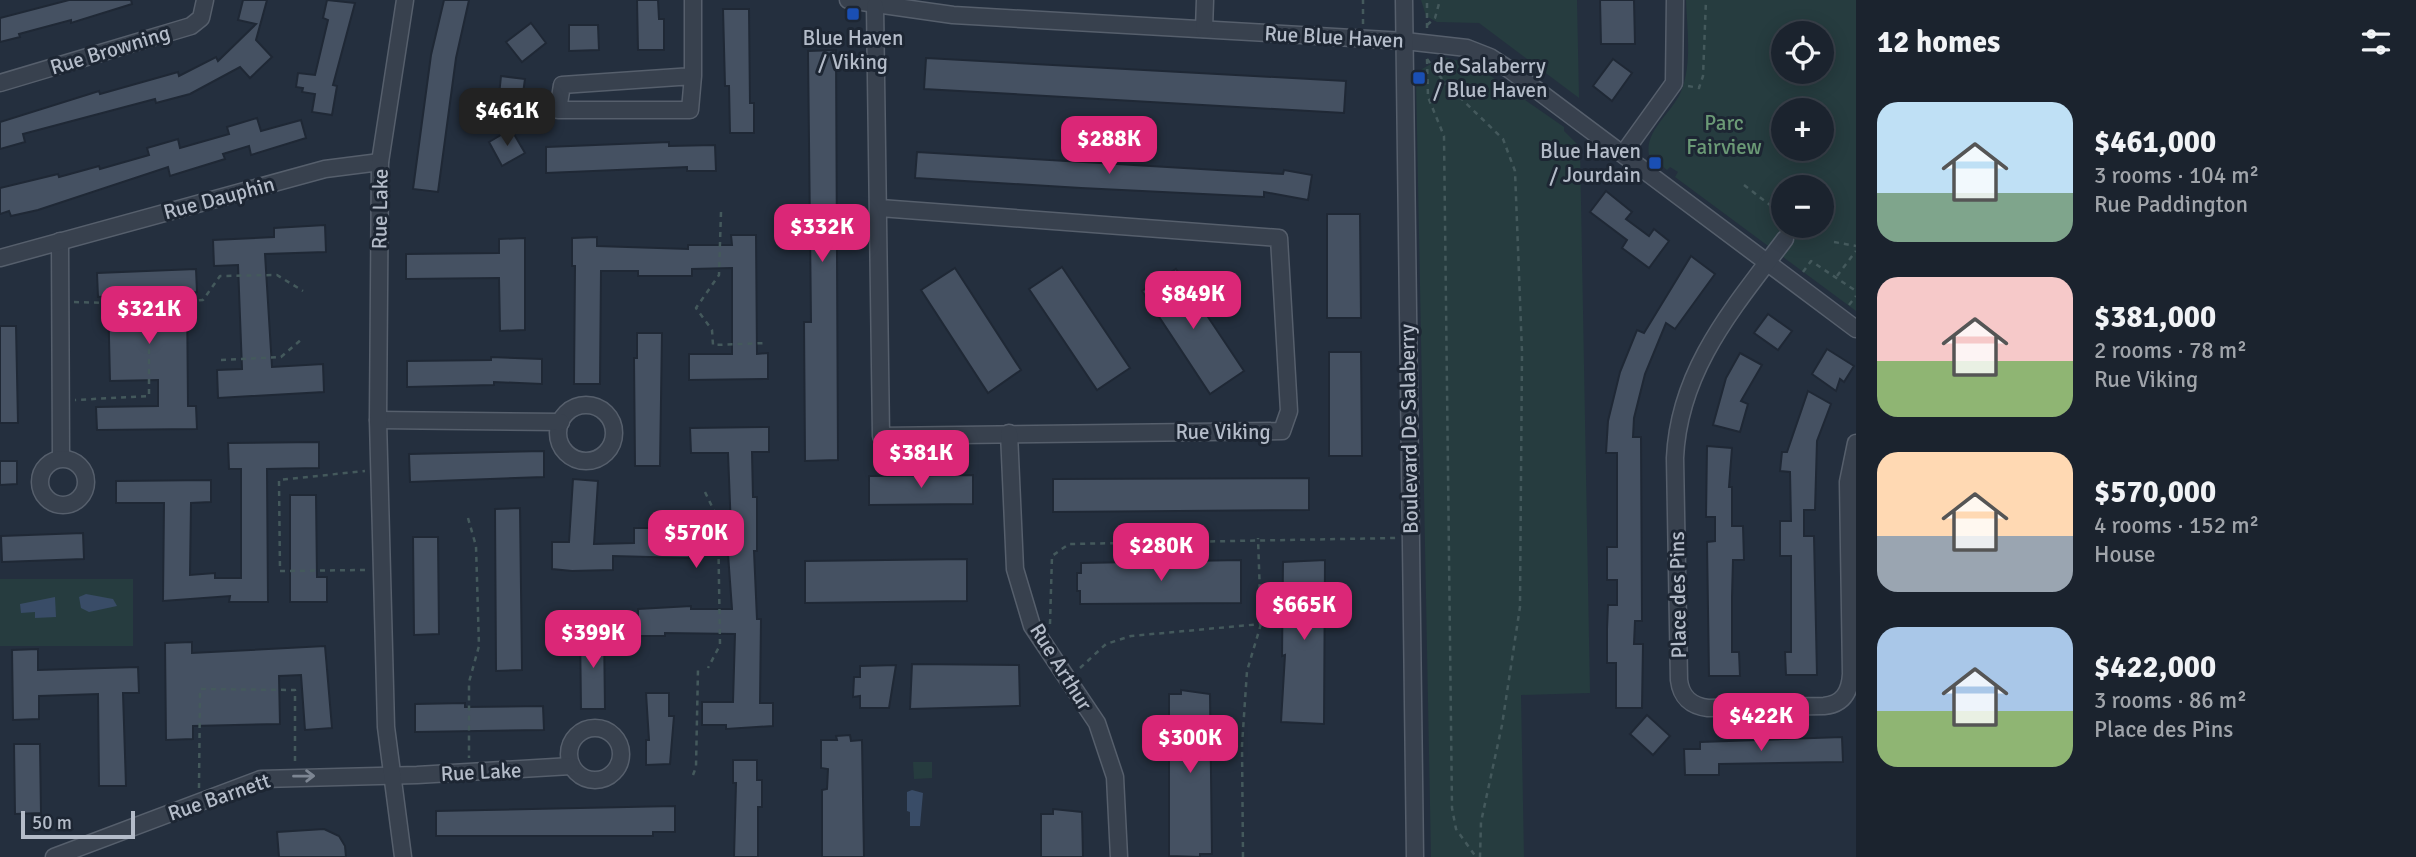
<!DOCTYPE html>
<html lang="en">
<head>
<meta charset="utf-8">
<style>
	:root { --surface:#1b232e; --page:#242b36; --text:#f1f3f6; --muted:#a0a4aa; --line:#39404a; --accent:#db2777 }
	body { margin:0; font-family:Signika,sans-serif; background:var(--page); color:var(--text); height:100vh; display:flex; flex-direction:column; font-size:26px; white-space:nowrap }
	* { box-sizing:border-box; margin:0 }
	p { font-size:23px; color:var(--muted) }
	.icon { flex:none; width:38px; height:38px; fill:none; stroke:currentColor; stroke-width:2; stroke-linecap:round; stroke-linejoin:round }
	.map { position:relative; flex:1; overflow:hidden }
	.drawer { display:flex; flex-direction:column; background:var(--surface); width:560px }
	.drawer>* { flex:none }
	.fabs { position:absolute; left:1771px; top:21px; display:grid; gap:14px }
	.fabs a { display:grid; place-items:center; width:63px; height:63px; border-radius:50%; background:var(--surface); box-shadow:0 4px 18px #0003,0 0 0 2px var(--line); font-size:35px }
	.scale { position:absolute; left:21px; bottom:18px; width:114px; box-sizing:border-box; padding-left:7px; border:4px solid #b4bcc9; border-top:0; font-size:19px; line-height:24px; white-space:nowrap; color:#b4bcc9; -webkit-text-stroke:5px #1d2633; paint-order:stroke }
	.price { position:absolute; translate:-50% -60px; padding:0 16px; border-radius:14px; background:var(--accent); color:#fff; font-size:23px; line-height:46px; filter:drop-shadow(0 2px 4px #0008) }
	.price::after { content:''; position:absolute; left:50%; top:42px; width:21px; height:16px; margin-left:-10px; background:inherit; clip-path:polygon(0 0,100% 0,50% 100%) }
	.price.active { background:#222; color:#fff }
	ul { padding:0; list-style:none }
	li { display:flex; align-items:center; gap:21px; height:175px; padding:0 21px }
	li span { display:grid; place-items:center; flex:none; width:196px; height:140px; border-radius:21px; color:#555 }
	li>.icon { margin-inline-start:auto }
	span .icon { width:84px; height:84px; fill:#fffc; stroke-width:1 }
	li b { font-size:30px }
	h2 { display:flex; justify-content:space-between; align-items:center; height:84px; padding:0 21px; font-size:30px }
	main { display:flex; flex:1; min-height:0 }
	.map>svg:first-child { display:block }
	.green { fill:#263c3f; fill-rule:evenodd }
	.water { fill:#394c67 }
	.building { fill:#455162; stroke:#1f2835; stroke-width:2 }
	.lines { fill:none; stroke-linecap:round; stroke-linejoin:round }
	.minor-casing { stroke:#565f6c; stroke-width:19 }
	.path { stroke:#44595c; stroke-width:2.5; stroke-dasharray:5 5; stroke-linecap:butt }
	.minor { stroke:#38414e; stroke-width:16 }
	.oneway { stroke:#7c8592 }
	.transit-dot { fill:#1a4fb4; stroke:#1d2633; stroke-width:2.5 }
	.labels { text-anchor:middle; stroke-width:6; stroke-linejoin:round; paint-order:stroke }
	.street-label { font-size:21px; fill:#b4bcc9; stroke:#1d2633 }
	.poi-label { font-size:21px; fill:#b4bcc9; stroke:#1d2633 }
	.park-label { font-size:21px; fill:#6b9a76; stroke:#1d2633 }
</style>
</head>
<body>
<main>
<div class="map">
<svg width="1856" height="857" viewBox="0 0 1856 857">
	<rect width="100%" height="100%" fill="#242f3e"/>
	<g class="green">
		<polygon points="1421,0 1577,0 1579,98 1479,23 1437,22 1426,16"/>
		<path d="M 1686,0 L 1856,0 L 1856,311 L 1675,177 L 1678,172 L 1670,167 L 1667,170 L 1649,155 C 1644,130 1674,112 1682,89 C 1692,62 1687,28 1686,0 ZM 1783,33 L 1822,33 L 1822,72 L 1783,72 ZM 1783,110 L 1822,110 L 1822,149 L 1783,149 ZM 1783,187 L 1822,187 L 1822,226 L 1783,226 Z"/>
		<polygon points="1443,57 1475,65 1564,127 1564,131 1580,147 1590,693 1521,695 1524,857 1431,857 1416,78 1422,69"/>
		<rect x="0" y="579" width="133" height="67"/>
		<polygon points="913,762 932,762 932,778 914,779"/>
	</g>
	<g class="water">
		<polygon points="86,594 113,599 117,606 89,612 81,608 79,597"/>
		<polygon points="55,597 56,617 35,618 35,612 21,613 20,604"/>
		<polygon points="912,790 923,793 920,826 910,826 910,812 907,811 907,792"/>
	</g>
	<g class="building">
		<polygon points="69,0 131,0 132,4 71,23 71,20 19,34 20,37 0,42 0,18"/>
		<polygon points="243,0 267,0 256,40 272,57 250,78 240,67 190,94 156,103 155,99 23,134 25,142 0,149 0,122 99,91 100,94 178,72 179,76 216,57 218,61 256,24 238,20"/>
		<polygon points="327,0 355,3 333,85 337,86 332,115 312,112 315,94 302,92 303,88 296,87 298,73 315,75 328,20 323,18"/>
		<polygon points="444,0 469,0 456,58 438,192 413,189 431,55"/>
		<polygon points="637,0 658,0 659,19 664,19 664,50 638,50"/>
		<polygon points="1600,0 1634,0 1635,44 1601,44"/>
		<polygon points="723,9 749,9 750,103 754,103 754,133 730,133 729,86 725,86"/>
		<polygon points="531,23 546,43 522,62 506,42"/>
		<polygon points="569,25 598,25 599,50 569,51"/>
		<polygon points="836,50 838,460 805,461 804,322 811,322 808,51"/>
		<polygon points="926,58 1346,81 1344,113 924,89"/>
		<polygon points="1613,59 1632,73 1612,101 1593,86"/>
		<polygon points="501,76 525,79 521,108 498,105"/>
		<polygon points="257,118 261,131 301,120 306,138 251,155 249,146 223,154 225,159 170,176 168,167 38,210 11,216 9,211 0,214 0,188 58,174 59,177 99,166 100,169 149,155 147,148 178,139 180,148 229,134 227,127"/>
		<polygon points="511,129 525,153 502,166 489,142"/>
		<polygon points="669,142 669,146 715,145 716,171 687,171 687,167 546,173 546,147"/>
		<polygon points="917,152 1283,174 1284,170 1312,175 1308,200 1264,192 1264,197 1081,188 915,178"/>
		<polygon points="1606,191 1632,212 1626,219 1649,236 1654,229 1669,241 1649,268 1622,248 1627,240 1590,212"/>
		<polygon points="1327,214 1360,214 1361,318 1327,318"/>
		<polygon points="325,225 326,252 265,254 272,367 323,364 324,392 218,398 217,370 242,369 238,265 214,266 213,240 274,237 274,228"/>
		<polygon points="731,235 756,235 757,354 768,353 768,379 689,380 689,354 732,354 732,268 692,269 692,276 638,276 638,271 601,271 600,384 574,384 575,266 572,266 572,238 597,237 597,246 688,249 688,245 732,245"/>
		<polygon points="525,238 525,330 500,331 499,278 406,279 406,254 499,253 499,239"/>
		<polygon points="1691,256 1715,274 1675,329 1666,323 1645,374 1634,418 1633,437 1641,437 1642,621 1635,621 1634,644 1643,644 1642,708 1616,708 1616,663 1607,663 1607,629 1608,605 1617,605 1617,580 1607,580 1607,547 1617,547 1617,453 1606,453 1608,421 1620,372 1637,330 1644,333"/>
		<polygon points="1062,267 1130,368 1097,390 1029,289"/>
		<polygon points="955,268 1021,370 988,393 921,290"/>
		<polygon points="196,269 197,292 187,293 188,406 196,406 197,429 97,430 96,407 158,406 158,380 110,381 108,296 98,297 97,273"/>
		<polygon points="1176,269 1244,371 1210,394 1142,291"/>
		<polygon points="1768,314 1792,331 1778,350 1754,333"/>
		<polygon points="0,326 16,326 18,423 0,423"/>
		<polygon points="637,333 662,333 660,466 635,466 634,358 637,358"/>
		<polygon points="1827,349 1854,366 1844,382 1840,379 1836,391 1812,374"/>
		<polygon points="1329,352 1361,352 1362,456 1329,456"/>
		<polygon points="1740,353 1762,365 1741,401 1748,404 1740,432 1713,425 1726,378"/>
		<polygon points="491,357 542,359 542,384 494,382 494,385 407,387 407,361 491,360"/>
		<polygon points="1808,391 1831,404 1817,441 1815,510 1804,510 1804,536 1814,536 1817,675 1786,675 1785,652 1791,652 1791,556 1780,556 1780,521 1791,521 1790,472 1780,471 1782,452 1787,452"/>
		<polygon points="769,427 769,452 752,452 753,497 757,497 757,551 754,551 757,619 761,619 760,703 773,703 773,726 726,729 726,725 702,725 702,702 733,702 735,634 665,633 665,636 638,636 638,609 691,606 691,609 732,609 728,554 689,554 689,558 613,556 613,570 572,571 552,569 552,542 569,542 573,479 598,481 594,544 634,543 634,528 662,528 662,532 731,529 728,453 691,453 690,428"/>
		<polygon points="319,442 319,468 267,469 268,602 229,602 230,596 163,601 164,503 116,503 116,481 211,480 211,502 191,503 190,575 215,573 215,578 241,578 241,469 229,469 228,443"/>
		<polygon points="1707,446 1732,448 1729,487 1732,487 1732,526 1743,526 1744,560 1733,560 1732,597 1732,652 1739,652 1740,676 1709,676 1707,542 1715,541 1715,517 1706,517"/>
		<polygon points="544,451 544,477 410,482 409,454"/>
		<polygon points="0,461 17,461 17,484 0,485"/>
		<polygon points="973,475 973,504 869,505 869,476"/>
		<polygon points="1309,478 1309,510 1053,512 1053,479"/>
		<polygon points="290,495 316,495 317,577 327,577 327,602 290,602"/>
		<polygon points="520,508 522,670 496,671 495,509"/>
		<polygon points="83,533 84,559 2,562 1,536"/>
		<polygon points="413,537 438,537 439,634 414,635"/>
		<polygon points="967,559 967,601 805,603 805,561"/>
		<polygon points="1241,560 1241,603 1080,604 1080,591 1077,591 1077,573 1081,573 1081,563"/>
		<polygon points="1325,560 1324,724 1281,722 1285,655 1282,656 1283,562"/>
		<polygon points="580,630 604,630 605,709 581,709"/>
		<polygon points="192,642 192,653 325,646 332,728 305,730 301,675 279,676 280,724 193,726 193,739 166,740 165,643"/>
		<polygon points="38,649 38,670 138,667 139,693 123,693 126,786 99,786 98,694 39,696 39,719 13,720 12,650"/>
		<polygon points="912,664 1019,665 1020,706 910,709"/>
		<polygon points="896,665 889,708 860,708 860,696 853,697 854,677 860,677 860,666"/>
		<polygon points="1181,690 1210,694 1212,854 1200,854 1200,857 1169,856 1169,694 1181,694"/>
		<polygon points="646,693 669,693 669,716 674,716 670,764 646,765 646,740 649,740"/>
		<polygon points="465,703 465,707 543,706 544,730 415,732 415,704"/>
		<polygon points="1647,715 1670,736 1653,755 1630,734"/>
		<polygon points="850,735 851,741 862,740 864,857 822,857 822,790 827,789 828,769 821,768 821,740 837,740 836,736"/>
		<polygon points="1842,737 1843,762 1719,764 1719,775 1685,775 1684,749 1700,749 1700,742"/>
		<polygon points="14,744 40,744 41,813 15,814"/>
		<polygon points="733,760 757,760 757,780 762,780 762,807 758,807 758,857 734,857 736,783 733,783"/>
		<polygon points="675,806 675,832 653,832 653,836 436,836 436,811"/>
		<polygon points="1053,809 1082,812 1083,857 1041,857 1041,814 1053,814"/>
		<polygon points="324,829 339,836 345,846 346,857 279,857 277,832"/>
	</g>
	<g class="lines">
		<defs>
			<g id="minor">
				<polyline points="693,0 693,76 690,110 558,110 562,85 693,76"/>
				<polyline points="848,0 953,15 1405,41 1467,48 1490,57 1510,70 1856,329"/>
				<polyline points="1404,0 1415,857"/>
				<polyline points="875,6 881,436 1282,431 1289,411 1279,238 880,208"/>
				<polyline points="1204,29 1205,0"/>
				<polyline points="0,83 191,26 201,18 205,0"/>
				<polyline points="1623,154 1674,83 1675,0"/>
				<path d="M 1785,239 C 1734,307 1679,369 1675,458 L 1679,680 C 1681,697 1691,706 1708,708 L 1824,706 C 1843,704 1850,692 1851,674 L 1848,482 L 1856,443"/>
				<polyline points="60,241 61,458"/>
				<polyline points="0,258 325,169 380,162"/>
				<circle cx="586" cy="433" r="28"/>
				<polyline points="378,420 561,422"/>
				<polyline points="1009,433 1015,569 1032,626 1097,723 1115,777 1119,857"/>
				<circle cx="63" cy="482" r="23"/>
				<circle cx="595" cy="754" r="26"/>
				<polyline points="54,857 261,779 417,775 571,766"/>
				<polyline points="403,857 386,727 378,420 380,162 405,0"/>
			</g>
		</defs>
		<use href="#minor" class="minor-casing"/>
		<g class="path">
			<polyline points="1363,24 1363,0"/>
			<polyline points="1427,25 1435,18 1440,0"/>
			<polyline points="1427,28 1427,0"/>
			<polyline points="1427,59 1428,97 1444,136 1452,808 1456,829 1476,857"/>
			<polyline points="1427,59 1445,83 1503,139 1515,171 1522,352 1520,607 1502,725 1481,822 1480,857"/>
			<polyline points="1688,86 1699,88 1703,76 1706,0"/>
			<polyline points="1744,185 1783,215"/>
			<polyline points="721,212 719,275 696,308 712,330 713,345 766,343"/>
			<polyline points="1834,242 1856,246"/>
			<polyline points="1803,272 1811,261 1856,291"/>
			<polyline points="1837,276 1856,251"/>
			<polyline points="74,302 149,304 149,396 75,400"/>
			<polyline points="149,304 203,300 220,276 277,275 303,291"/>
			<polyline points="1849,305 1856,296"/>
			<polyline points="221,360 281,357 303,338"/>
			<polyline points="705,492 718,519 720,645 708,668"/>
			<polyline points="468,518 476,546 479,646 469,682 469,758"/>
			<polyline points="365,570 280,571 279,480 365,471"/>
			<polyline points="1050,624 1052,556 1069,544 1396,538"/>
			<polyline points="1080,668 1106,644 1131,636 1261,624"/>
			<polyline points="693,775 696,767 698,669"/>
			<polyline points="199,788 200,689 295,690 295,763"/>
			<polyline points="1243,857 1242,745 1247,671 1261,624 1258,538"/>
		</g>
		<use href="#minor" class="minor"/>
	</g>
	<defs><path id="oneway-shaft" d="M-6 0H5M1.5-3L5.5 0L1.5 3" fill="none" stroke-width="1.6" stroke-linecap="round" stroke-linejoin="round" transform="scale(1.75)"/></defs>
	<use class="oneway" href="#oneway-shaft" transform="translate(304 776) rotate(-1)"/>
	<g class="transit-dot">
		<rect x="846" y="7" width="14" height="14" rx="3.5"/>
		<rect x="1412" y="71" width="14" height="14" rx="3.5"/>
		<rect x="1648" y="156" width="14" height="14" rx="3.5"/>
	</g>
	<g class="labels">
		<g class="street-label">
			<text transform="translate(1334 37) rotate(3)" y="7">Rue Blue Haven</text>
			<text transform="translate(110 50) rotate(-17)" y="7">Rue Browning</text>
			<text transform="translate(219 198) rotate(-15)" y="7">Rue Dauphin</text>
			<text transform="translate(380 209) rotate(-89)" y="7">Rue Lake</text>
			<text transform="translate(1409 429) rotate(-91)" y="7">Boulevard De Salaberry</text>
			<text x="1223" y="439">Rue Viking</text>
			<text transform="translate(1678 595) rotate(-91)" y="7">Place des Pins</text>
			<text transform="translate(1061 667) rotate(58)" y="7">Rue Arthur</text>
			<text transform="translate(481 772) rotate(-3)" y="7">Rue Lake</text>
			<text transform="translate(219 797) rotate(-19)" y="7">Rue Barnett</text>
		</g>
		<g class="poi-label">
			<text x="853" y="45">Blue Haven<tspan x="853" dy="24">/ Viking</tspan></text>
			<text x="1433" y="73" text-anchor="start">de Salaberry<tspan x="1433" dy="24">/ Blue Haven</tspan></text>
			<text x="1641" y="158" text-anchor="end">Blue Haven<tspan x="1641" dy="24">/ Jourdain</tspan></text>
		</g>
		<g class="park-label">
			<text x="1724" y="130">Parc<tspan x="1724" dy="24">Fairview</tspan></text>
		</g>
	</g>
</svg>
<div class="fabs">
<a><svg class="icon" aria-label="locate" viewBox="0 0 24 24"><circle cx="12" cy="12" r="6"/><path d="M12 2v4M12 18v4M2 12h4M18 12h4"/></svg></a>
<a>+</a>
<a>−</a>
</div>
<div class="scale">50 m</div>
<b class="price active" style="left:507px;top:148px">$461K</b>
<b class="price" style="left:1109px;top:176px">$288K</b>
<b class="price" style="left:822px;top:264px">$332K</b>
<b class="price" style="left:1193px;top:331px">$849K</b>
<b class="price" style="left:149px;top:346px">$321K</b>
<b class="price" style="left:921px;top:490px">$381K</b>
<b class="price" style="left:696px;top:570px">$570K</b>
<b class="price" style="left:1161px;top:583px">$280K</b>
<b class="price" style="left:1304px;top:642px">$665K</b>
<b class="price" style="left:593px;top:670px">$399K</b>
<b class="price" style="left:1761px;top:753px">$422K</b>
<b class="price" style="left:1190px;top:775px">$300K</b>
</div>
<section class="drawer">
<h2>12 homes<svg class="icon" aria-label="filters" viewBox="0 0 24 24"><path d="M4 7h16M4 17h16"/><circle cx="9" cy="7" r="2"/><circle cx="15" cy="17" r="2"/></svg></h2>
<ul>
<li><span style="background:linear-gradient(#bfe0f5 65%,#7fa58c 0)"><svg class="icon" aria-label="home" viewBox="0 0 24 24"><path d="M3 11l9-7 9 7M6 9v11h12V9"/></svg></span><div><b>$461,000</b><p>3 rooms · 104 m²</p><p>Rue Paddington</p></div></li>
<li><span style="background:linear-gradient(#f6c9c9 60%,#8fb573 0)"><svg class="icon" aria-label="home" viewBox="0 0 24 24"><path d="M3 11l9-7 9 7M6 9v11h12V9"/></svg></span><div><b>$381,000</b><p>2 rooms · 78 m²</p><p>Rue Viking</p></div></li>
<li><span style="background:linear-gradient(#ffd9b3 60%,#9aa5b1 0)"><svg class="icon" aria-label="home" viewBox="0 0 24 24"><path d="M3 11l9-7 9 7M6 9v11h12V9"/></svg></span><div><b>$570,000</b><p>4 rooms · 152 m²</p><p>House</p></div></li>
<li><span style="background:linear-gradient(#a9c7e8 60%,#8fb573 0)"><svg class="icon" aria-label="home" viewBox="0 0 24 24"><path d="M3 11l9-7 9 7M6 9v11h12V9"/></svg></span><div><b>$422,000</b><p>3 rooms · 86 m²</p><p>Place des Pins</p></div></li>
</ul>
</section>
</main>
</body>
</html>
